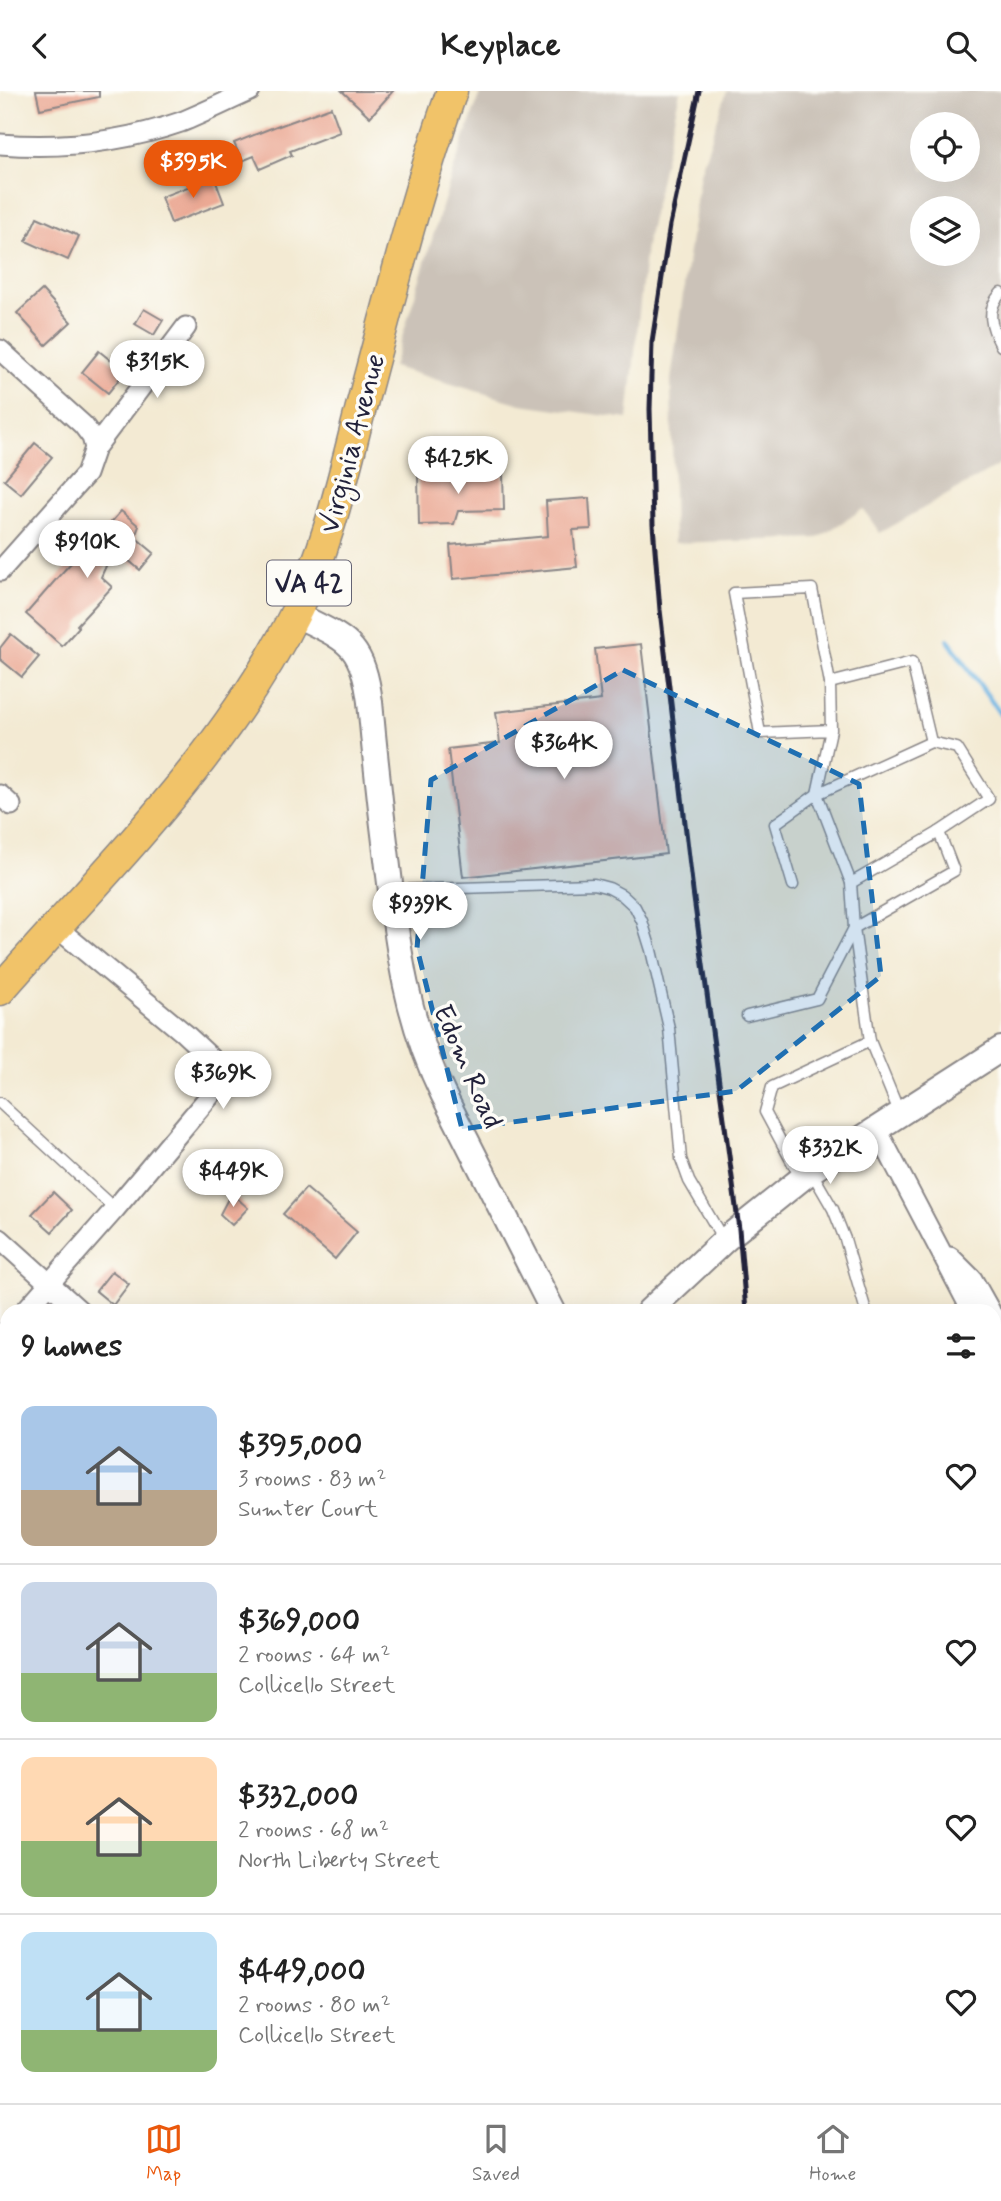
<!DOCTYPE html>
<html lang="en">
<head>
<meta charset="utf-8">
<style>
	:root { --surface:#fff; --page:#f2f2f2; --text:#222; --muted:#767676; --line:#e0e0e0; --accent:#ea580c }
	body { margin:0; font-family:Mynerve,sans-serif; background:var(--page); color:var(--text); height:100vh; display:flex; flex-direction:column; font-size:26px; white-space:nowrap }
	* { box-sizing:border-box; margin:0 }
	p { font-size:23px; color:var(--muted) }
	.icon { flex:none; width:38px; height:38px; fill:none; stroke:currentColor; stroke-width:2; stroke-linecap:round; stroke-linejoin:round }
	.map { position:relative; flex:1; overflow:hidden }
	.panel { position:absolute; left:0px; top:1213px; width:1001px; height:800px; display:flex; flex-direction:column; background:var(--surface); border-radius:21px 21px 0 0; box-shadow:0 7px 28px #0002 }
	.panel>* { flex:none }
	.fabs { position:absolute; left:910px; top:21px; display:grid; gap:14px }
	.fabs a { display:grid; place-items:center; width:70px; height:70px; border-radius:50%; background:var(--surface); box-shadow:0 7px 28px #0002; font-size:35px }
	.price { position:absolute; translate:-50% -60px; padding:0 16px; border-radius:24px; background:#fff; color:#222; font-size:23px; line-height:46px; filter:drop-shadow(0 2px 4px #0008) }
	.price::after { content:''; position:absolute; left:50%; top:42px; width:21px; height:16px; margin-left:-10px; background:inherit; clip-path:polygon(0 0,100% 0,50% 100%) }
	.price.active { background:var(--accent); color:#fff }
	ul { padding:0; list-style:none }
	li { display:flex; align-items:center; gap:21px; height:175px; padding:0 21px }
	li+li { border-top:2px solid var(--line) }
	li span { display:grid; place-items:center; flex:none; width:196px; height:140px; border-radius:14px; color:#555 }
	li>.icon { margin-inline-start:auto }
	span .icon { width:84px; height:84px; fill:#fffc; stroke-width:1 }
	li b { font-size:30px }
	h2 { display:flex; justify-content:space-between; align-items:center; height:84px; padding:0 21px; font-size:30px }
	header { display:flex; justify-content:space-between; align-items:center; height:91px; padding:0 21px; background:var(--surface); font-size:32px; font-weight:800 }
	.tabs { display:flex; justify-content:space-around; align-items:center; height:98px; border-top:2px solid var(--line); background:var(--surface); font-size:19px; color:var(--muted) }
	.tabs a { display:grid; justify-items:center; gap:4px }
	.tabs .active { color:var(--accent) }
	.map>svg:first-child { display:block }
	.industrial { fill:#cbc2b8; fill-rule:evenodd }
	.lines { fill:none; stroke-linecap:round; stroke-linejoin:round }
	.stream { stroke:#6ab2e1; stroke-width:5 }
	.building { fill:#eba994 }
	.service-casing { stroke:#8a8687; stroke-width:13 }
	.minor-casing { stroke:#8a8687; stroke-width:23 }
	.tertiary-casing { stroke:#8a8687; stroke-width:28 }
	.primary-casing { stroke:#8a8687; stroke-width:33 }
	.service { stroke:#fff; stroke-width:10 }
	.minor { stroke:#fff; stroke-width:19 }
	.tertiary { stroke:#fff; stroke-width:24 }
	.primary { stroke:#f1c369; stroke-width:30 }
	.rail { stroke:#22223b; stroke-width:5 }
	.marked { fill:#1f6fb2; fill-opacity:0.2; stroke:#1f6fb2; stroke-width:5; stroke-dasharray:14 9; stroke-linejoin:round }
	.labels { text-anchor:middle; stroke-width:7; stroke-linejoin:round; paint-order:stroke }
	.shield { fill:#fdfcf7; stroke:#646373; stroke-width:2 }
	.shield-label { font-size:26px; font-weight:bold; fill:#22223b }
	.street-label { font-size:28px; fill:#22223b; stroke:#fdfcf7 }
</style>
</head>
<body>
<header><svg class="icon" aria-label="back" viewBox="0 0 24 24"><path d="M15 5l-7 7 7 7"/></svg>Keyplace<svg class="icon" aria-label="search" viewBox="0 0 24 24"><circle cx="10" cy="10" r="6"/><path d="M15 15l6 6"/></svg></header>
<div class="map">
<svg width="1001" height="2012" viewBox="0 0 1001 2012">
	<rect width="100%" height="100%" fill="#fdfcf7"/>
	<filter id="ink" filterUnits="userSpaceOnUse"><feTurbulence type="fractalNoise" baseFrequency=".0143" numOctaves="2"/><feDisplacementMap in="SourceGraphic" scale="14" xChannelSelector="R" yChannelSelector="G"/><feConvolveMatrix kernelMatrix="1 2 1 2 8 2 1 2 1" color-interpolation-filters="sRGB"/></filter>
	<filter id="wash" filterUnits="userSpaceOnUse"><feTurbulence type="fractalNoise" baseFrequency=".00686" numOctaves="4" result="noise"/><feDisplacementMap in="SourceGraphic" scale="28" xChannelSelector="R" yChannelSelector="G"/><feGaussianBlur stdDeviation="1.57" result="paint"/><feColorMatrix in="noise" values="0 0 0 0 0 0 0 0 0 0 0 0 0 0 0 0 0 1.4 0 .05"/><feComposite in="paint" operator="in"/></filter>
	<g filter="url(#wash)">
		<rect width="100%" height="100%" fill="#f3ead3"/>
		<g class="industrial">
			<polygon points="481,0 680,0 646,154 628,328 521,313 393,276 453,80"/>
			<path d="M 727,0 L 1001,0 L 1001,373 L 880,442 L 863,418 L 818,447 L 674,452 L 671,289 L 700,82 ZM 922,33 L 968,33 L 968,79 L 922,79 ZM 922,117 L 968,117 L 968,163 L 922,163 Z"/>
		</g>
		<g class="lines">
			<g class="stream">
				<polyline points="948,549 1001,624"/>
				<polyline points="994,1660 1001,1647"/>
				<polyline points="964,2006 969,2012"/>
			</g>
		</g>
		<g id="blocks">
			<g class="building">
				<polygon points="36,0 99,0 99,6 40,18"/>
				<polygon points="342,0 393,0 370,26"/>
				<polygon points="331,16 340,41 290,60 292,64 260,78 254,65 242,70 234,52 279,34 279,35"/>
				<polygon points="214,86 224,112 171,132 161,106"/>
				<polygon points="37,126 79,145 68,169 26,150"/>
				<polygon points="42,199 71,231 46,254 17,222"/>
				<polygon points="144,218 163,229 154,244 135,233"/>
				<polygon points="99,260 125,281 108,302 82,281"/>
				<polygon points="35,352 52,366 21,403 4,389"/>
				<polygon points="503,383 504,419 458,420 454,433 419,434 418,384"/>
				<polygon points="589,407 591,438 573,439 577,476 453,488 450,454 548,445 546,410"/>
				<polygon points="121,420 139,435 135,446 154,462 140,479 114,457 101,486 112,496 77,534 79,536 62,555 26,523 59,485 84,458 86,460"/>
				<polygon points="11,543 39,566 22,586 0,568 0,557"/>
				<polygon points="641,553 666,763 463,786 448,658 500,652 496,621 601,609 595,558"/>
				<polygon points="306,1097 357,1141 335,1168 283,1123"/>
				<polygon points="53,1101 72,1119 52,1141 32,1123"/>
				<polygon points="231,1102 248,1117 232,1134 220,1123"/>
				<polygon points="112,1180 129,1193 113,1214 96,1200"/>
			</g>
		</g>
	</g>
	<g filter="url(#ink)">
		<use href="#blocks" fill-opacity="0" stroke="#8a8687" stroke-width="2"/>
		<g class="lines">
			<defs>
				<g id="service">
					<path d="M 1001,202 C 985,219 991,236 1001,255"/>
					<polyline points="830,592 912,571 931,651 957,657 989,708 939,741"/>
					<polyline points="831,639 760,642 734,502 812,498 830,592 831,639 817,703 851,792 854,837 870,950 900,1023"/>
					<polyline points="793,794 775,733 817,703 931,651"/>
					<polyline points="392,799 594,793 609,797 622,804 635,816 642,830 651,859 669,937 681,1068 689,1090 724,1150"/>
					<polyline points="747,925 817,908 854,837 954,780 939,741 851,792"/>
					<polyline points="0,1012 115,1118"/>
					<polyline points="811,1080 833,1118 845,1148 866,1220"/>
					<polyline points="801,1088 765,1021 772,996 870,950"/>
				</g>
				<g id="minor">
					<path d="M 0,53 C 61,58 123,51 181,31 C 204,22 227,10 250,0"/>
					<polyline points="0,259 83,334 92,346 95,357"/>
					<polyline points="0,480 86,383 95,357 186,236"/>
					<polyline points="0,704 11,714"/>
					<polyline points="877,1039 972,1220"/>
					<polyline points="0,1148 80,1220"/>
					<polyline points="950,1166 972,1188 990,1220"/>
					<polyline points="25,1220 115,1118 213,1001 219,985 212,968 184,942 56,836"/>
					<polyline points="994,1226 1001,1238"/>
					<polyline points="0,1248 7,1240"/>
					<polyline points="994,1263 1001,1277"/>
					<polyline points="0,1589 7,1595"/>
					<polyline points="0,1656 7,1647"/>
					<polyline points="994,1842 1001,1837"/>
					<polyline points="757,2012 767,2006"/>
				</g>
				<g id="tertiary">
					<path d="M 295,523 C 345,549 362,549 370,611 C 375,666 381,721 388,776 C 398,859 406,927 443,1003 L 553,1220"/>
					<polyline points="649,1220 726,1148 811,1080 1001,958"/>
					<polyline points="0,1943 7,1937"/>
					<polyline points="318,2006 324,2012"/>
				</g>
				<path id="primary" d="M 0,899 C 107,777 226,663 298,517 C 328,455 343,386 360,320 C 389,213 415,105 452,0"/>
			</defs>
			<use href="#service" class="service-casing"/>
			<use href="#minor" class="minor-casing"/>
			<use href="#tertiary" class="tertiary-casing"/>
			<use href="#primary" class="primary-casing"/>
			<use href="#service" class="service"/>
			<use href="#minor" class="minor"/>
			<use href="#tertiary" class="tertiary"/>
			<use href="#primary" class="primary"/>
			<g class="rail">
				<polyline points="699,0 670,134 652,251 650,318 653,434 660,519 693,800 739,1138 746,1220"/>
				<polyline points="500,2012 505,2006"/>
			</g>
		</g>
	</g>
	<path class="marked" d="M 623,579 L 859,693 L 881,885 L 736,1000 L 462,1038 L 417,857 L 431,689 Z"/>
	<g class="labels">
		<rect class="shield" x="267" y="469.5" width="84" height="45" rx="5"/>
		<g class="shield-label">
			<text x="309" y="501">VA 42</text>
		</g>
		<g class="street-label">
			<text transform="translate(351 352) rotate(-75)" y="10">Virginia Avenue</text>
			<text transform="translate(469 975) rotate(66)" y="10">Edom Road</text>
		</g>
	</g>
</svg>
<div class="fabs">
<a><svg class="icon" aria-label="locate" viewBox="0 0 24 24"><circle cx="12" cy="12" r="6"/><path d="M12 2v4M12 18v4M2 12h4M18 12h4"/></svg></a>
<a><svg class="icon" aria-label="layers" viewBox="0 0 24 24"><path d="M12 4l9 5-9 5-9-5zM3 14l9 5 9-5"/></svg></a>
</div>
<b class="price active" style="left:193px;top:109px">$395K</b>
<b class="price" style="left:157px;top:309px">$315K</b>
<b class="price" style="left:458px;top:405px">$425K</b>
<b class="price" style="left:87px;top:489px">$910K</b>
<b class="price" style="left:564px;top:690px">$364K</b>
<b class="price" style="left:420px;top:851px">$939K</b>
<b class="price" style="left:223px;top:1020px">$369K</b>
<b class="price" style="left:830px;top:1095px">$332K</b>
<b class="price" style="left:233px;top:1118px">$449K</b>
<section class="panel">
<h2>9 homes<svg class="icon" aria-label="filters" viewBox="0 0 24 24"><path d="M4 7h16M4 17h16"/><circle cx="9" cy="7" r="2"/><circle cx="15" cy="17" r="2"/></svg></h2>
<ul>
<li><span style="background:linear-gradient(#a9c7e8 60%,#b9a48a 0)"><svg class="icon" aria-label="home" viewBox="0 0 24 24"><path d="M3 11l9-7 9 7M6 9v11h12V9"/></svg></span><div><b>$395,000</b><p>3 rooms · 83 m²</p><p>Sumter Court</p></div><svg class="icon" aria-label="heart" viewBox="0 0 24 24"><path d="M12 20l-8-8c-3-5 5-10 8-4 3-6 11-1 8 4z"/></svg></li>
<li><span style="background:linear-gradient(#c9d6e8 65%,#8fb573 0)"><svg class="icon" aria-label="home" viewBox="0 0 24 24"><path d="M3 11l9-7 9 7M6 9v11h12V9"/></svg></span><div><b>$369,000</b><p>2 rooms · 64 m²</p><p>Collicello Street</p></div><svg class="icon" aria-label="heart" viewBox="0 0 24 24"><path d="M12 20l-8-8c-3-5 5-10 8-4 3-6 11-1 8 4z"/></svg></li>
<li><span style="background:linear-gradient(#ffd9b3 60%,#8fb573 0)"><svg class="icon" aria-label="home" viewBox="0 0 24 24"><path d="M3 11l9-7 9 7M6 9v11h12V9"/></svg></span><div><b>$332,000</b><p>2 rooms · 68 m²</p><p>North Liberty Street</p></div><svg class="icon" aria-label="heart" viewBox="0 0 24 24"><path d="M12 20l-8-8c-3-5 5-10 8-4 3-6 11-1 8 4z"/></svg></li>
<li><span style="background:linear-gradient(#bfe0f5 70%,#8fb573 0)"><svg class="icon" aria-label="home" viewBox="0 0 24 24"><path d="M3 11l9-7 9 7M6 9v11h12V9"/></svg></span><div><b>$449,000</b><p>2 rooms · 80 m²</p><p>Collicello Street</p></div><svg class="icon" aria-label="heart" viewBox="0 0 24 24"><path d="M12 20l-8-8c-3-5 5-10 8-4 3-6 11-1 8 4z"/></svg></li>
</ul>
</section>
</div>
<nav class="tabs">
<a class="active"><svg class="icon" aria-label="map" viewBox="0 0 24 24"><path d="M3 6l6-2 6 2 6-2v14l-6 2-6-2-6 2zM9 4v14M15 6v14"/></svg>Map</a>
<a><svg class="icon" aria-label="saved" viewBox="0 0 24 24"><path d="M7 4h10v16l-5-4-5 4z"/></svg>Saved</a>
<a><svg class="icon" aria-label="home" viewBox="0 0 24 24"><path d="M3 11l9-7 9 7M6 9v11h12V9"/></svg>Home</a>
</nav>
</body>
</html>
